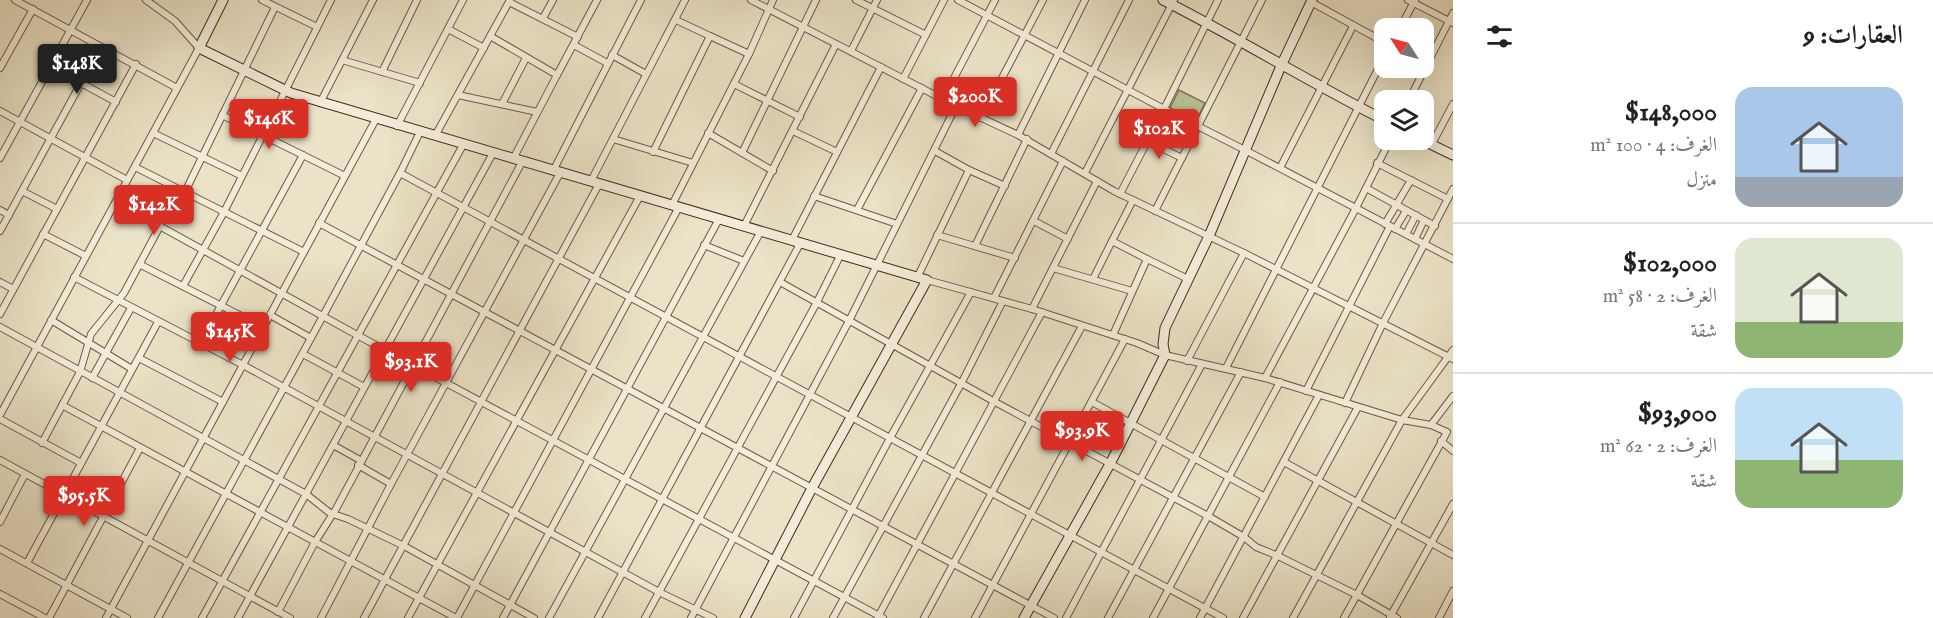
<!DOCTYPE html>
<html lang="ar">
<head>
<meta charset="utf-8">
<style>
	:root { --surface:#fff; --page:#f6f6f6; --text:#222; --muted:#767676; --line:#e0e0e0; --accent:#d93025 }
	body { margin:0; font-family:"IM FELL English",Amiri,serif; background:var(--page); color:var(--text); direction:rtl; height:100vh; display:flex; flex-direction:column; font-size:22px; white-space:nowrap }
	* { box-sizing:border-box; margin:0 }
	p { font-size:20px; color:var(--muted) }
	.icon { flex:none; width:33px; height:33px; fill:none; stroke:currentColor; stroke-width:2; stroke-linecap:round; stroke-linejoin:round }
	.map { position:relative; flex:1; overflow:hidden; direction:ltr }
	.side { display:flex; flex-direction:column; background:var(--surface); width:480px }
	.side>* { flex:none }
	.needle { width:39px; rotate:306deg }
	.fabs { position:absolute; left:1374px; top:18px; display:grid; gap:12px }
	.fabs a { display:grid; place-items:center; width:60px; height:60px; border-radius:12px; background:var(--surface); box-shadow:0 6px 24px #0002; font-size:30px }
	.price { position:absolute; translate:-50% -51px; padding:0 14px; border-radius:6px; background:var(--accent); color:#fff; font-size:20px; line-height:39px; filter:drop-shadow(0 2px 3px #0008) }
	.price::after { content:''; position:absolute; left:50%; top:36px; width:18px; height:14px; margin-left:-9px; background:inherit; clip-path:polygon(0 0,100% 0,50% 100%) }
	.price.on { background:#222; color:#fff }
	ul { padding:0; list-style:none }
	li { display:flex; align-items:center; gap:18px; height:150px; padding:0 30px }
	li+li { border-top:2px solid var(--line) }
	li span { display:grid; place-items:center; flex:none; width:168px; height:120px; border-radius:18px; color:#555 }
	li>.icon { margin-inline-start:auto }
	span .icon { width:72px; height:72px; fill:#fffc; stroke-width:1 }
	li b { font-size:26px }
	h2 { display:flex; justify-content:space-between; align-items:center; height:72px; padding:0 30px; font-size:26px }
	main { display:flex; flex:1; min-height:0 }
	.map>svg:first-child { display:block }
	.park { fill:#b8c395; stroke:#807656; stroke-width:1.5 }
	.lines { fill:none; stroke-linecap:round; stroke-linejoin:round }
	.street-casing { stroke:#715842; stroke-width:8 }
	.secondary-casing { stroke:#482916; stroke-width:11 }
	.street { stroke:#f2eddb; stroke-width:6 }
	.secondary { stroke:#f2eddb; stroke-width:9 }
</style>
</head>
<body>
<main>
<section class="side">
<h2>العقارات: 9<svg class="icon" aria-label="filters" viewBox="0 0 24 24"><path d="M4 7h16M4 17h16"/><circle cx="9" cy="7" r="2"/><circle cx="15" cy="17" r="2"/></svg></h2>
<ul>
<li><span style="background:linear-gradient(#a9c7e8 75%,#9aa5b1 0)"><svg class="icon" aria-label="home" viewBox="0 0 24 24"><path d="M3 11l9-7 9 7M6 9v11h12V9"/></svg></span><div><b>$148,000</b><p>الغرف: 4 · 100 m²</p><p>منزل</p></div></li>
<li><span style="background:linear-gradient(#dfe7d0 70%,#8fb573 0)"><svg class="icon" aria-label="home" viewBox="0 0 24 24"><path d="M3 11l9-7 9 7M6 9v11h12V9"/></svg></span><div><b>$102,000</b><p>الغرف: 2 · 58 m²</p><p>شقة</p></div></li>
<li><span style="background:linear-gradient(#bfe0f5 60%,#8fb573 0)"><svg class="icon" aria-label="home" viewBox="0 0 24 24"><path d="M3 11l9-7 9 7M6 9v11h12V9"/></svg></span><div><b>$93,900</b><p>الغرف: 2 · 62 m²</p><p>شقة</p></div></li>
</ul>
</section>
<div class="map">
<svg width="1453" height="618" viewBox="0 0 1453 618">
	<rect width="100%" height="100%" fill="#ebe3c7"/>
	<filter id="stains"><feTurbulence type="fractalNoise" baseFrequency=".00333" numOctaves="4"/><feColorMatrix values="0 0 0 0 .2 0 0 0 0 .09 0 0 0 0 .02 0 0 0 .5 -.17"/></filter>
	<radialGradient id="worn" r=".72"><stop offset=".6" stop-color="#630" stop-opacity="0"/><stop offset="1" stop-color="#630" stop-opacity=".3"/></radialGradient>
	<polygon class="park" points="1179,90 1205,103 1196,121 1170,108"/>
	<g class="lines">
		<defs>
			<g id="street">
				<polyline points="15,0 177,88"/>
				<polyline points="262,0 317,27"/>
				<polyline points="751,0 956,106 1018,135 1114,191 1244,253 1453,359"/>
				<polyline points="856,0 926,35"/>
				<polyline points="958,0 1164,109 1218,0"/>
				<polyline points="1408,0 1453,23"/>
				<polyline points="509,2 578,37"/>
				<polyline points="1311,2 1384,42"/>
				<polyline points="543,18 553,0"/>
				<polyline points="676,20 710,36"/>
				<polyline points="1400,28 1415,0"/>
				<polyline points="448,29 484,48"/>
				<polyline points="490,36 557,75 513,159"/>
				<polyline points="574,45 607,63"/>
				<polyline points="851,51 877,0"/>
				<polyline points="612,55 646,74"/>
				<polyline points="342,60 420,83"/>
				<polyline points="50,66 116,102"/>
				<polyline points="0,68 33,9"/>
				<polyline points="382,72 417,0"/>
				<polyline points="557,75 597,0"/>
				<polyline points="903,79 944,0"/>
				<polyline points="734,84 800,117"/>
				<polyline points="458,95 537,112"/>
				<polyline points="943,99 995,0"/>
				<polyline points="1409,100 1453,13"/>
				<polyline points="320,103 373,0"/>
				<polyline points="502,104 526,58"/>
				<polyline points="0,111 127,180"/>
				<polyline points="222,115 345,176"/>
				<polyline points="981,118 1043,0"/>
				<polyline points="397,126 463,0"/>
				<polyline points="793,131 837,152"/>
				<polyline points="153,133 242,176"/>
				<polyline points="708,133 773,171"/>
				<polyline points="1018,135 1085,0"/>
				<polyline points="435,136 510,0"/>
				<polyline points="613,139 693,163"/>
				<polyline points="1147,141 1182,158"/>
				<polyline points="1432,144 1453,104"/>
				<polyline points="653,152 710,36 749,54"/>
				<polyline points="742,153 816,0"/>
				<polyline points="1051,154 1129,0"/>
				<polyline points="0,158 87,0"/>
				<polyline points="1377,163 1448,199"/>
				<polyline points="135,167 304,252"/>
				<polyline points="1280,168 1353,26"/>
				<polyline points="969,170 1005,186"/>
				<polyline points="553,171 641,0"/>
				<polyline points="400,173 1223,618"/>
				<polyline points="1085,173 1174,0"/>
				<polyline points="591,181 685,0"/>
				<polyline points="1366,188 1435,226"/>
				<polyline points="22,191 57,209"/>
				<polyline points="185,192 275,7"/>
				<polyline points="1120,194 1164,109 1245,150 1453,259"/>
				<polyline points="814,196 897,224"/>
				<polyline points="1133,200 1112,241 1147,259"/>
				<polyline points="116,202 357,335 883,618"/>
				<polyline points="672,205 749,54 773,0"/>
				<polyline points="0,210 9,215"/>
				<polyline points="857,210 922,88"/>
				<polyline points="1155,211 1262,0"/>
				<polyline points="1034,221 1068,239"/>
				<polyline points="319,223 1054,618"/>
				<polyline points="1385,224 1411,180"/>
				<polyline points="744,226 836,44"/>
				<polyline points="1395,229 1406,211"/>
				<polyline points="0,231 81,83"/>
				<polyline points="43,234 86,256"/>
				<polyline points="1406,234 1416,215"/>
				<polyline points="937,235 1015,258"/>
				<polyline points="1415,239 1424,220"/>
				<polyline points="792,240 881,67"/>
				<polyline points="704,245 744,261"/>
				<polyline points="975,246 1027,139"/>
				<polyline points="141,265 263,327"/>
				<polyline points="1053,268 1132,291"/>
				<polyline points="918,276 969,170 935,151"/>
				<polyline points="74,277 243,365 659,592 713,618"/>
				<polyline points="1093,279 1112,241"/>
				<polyline points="927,280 1032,309 1137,343 1165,355 1265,378 1402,420 1431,425 1447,432 1344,618"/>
				<polyline points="0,282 13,289"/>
				<polyline points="780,282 995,402 1208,516 1244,537 1256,547 1278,556 1357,595 1397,618"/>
				<polyline points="183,286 224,212 331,0"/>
				<polyline points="994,298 1063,161"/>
				<polyline points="1032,309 1097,181"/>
				<polyline points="0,314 136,64"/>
				<polyline points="270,315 311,338"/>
				<polyline points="51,320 132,369"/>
				<polyline points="0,327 306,494 330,513 348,519 404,546 534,618"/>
				<polyline points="1113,335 1147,259 1188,279"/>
				<polyline points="200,344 303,155"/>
				<polyline points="303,354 364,387"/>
				<polyline points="139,358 223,402"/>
				<polyline points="1187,361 1244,253"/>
				<polyline points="1226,368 1384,57"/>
				<polyline points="92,378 131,308"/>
				<polyline points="1265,378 1356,208 1390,140"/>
				<polyline points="1306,391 1390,226"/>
				<polyline points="1092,402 1265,497"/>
				<polyline points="1345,403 1383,323 1453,189"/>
				<polyline points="62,405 456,618"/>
				<polyline points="0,415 199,48 175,21 146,0"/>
				<polyline points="0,419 81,463"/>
				<polyline points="1431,425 1453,396"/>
				<polyline points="1441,441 1453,451"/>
				<polyline points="42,443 80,372 91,334 124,293 160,226"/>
				<polyline points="333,445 360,460"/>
				<polyline points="0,460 290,618"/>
				<polyline points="1284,462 1453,555"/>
				<polyline points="358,465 391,484"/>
				<polyline points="0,522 25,474"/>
				<polyline points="0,549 127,618"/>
				<polyline points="27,563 158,322"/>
				<polyline points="0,594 45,618"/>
				<polyline points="278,612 315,542 336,509 522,162"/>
				<polyline points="878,617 1042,312"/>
				<polyline points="1390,617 1453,504"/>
				<polyline points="49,618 140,448"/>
				<polyline points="106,618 376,119"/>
				<polyline points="158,618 323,316 400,173 420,132"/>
				<polyline points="202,618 463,145"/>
				<polyline points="238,618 493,153"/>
				<polyline points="321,618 391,484 560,173"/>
				<polyline points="364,618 599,184"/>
				<polyline points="408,618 640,196"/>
				<polyline points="457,618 679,207"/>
				<polyline points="503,618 719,219"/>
				<polyline points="549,618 761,231"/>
				<polyline points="598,618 801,242"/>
				<polyline points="645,618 817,302 841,254"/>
				<polyline points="691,618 849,321 956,106"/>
				<polyline points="794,618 890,438 971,292"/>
				<polyline points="833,618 962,382 1003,301"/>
				<polyline points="924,618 1082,326"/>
				<polyline points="975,618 1125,339"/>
				<polyline points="1066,618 1202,364"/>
				<polyline points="1108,618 1241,372"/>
				<polyline points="1153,618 1280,382"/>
				<polyline points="1200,618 1319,395"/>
				<polyline points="1243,618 1358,407"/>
				<polyline points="1293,618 1402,420 1453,350"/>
				<polyline points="1439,618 1453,591"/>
			</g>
			<g id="secondary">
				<polyline points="223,0 199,48 291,93 927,280 812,488 745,618"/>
				<path d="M 1163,0 C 1238,38 1309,82 1384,120"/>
				<polyline points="1422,140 1453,155"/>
				<polyline points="1024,618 1110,464 1165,355 1163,344 1165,328 1209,236 1281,66 1312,0"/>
			</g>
		</defs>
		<use href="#street" class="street-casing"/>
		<use href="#secondary" class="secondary-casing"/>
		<use href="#street" class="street"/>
		<use href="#secondary" class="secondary"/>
	</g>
	<rect width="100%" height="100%" filter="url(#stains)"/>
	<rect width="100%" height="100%" fill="url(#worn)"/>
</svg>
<div class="fabs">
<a><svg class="needle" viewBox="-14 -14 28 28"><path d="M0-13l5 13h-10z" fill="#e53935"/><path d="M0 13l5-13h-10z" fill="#767676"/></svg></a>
<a><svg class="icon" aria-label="layers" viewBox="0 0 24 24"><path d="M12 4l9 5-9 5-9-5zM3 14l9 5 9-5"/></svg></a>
</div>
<b class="price on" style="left:77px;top:95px">$148K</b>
<b class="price" style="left:975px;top:128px">$200K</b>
<b class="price" style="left:269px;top:150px">$146K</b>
<b class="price" style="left:1159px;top:160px">$102K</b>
<b class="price" style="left:154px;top:236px">$142K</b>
<b class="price" style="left:230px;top:363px">$145K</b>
<b class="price" style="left:411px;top:393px">$93.1K</b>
<b class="price" style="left:1082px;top:462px">$93.9K</b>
<b class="price" style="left:84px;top:527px">$95.5K</b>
</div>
</main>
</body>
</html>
